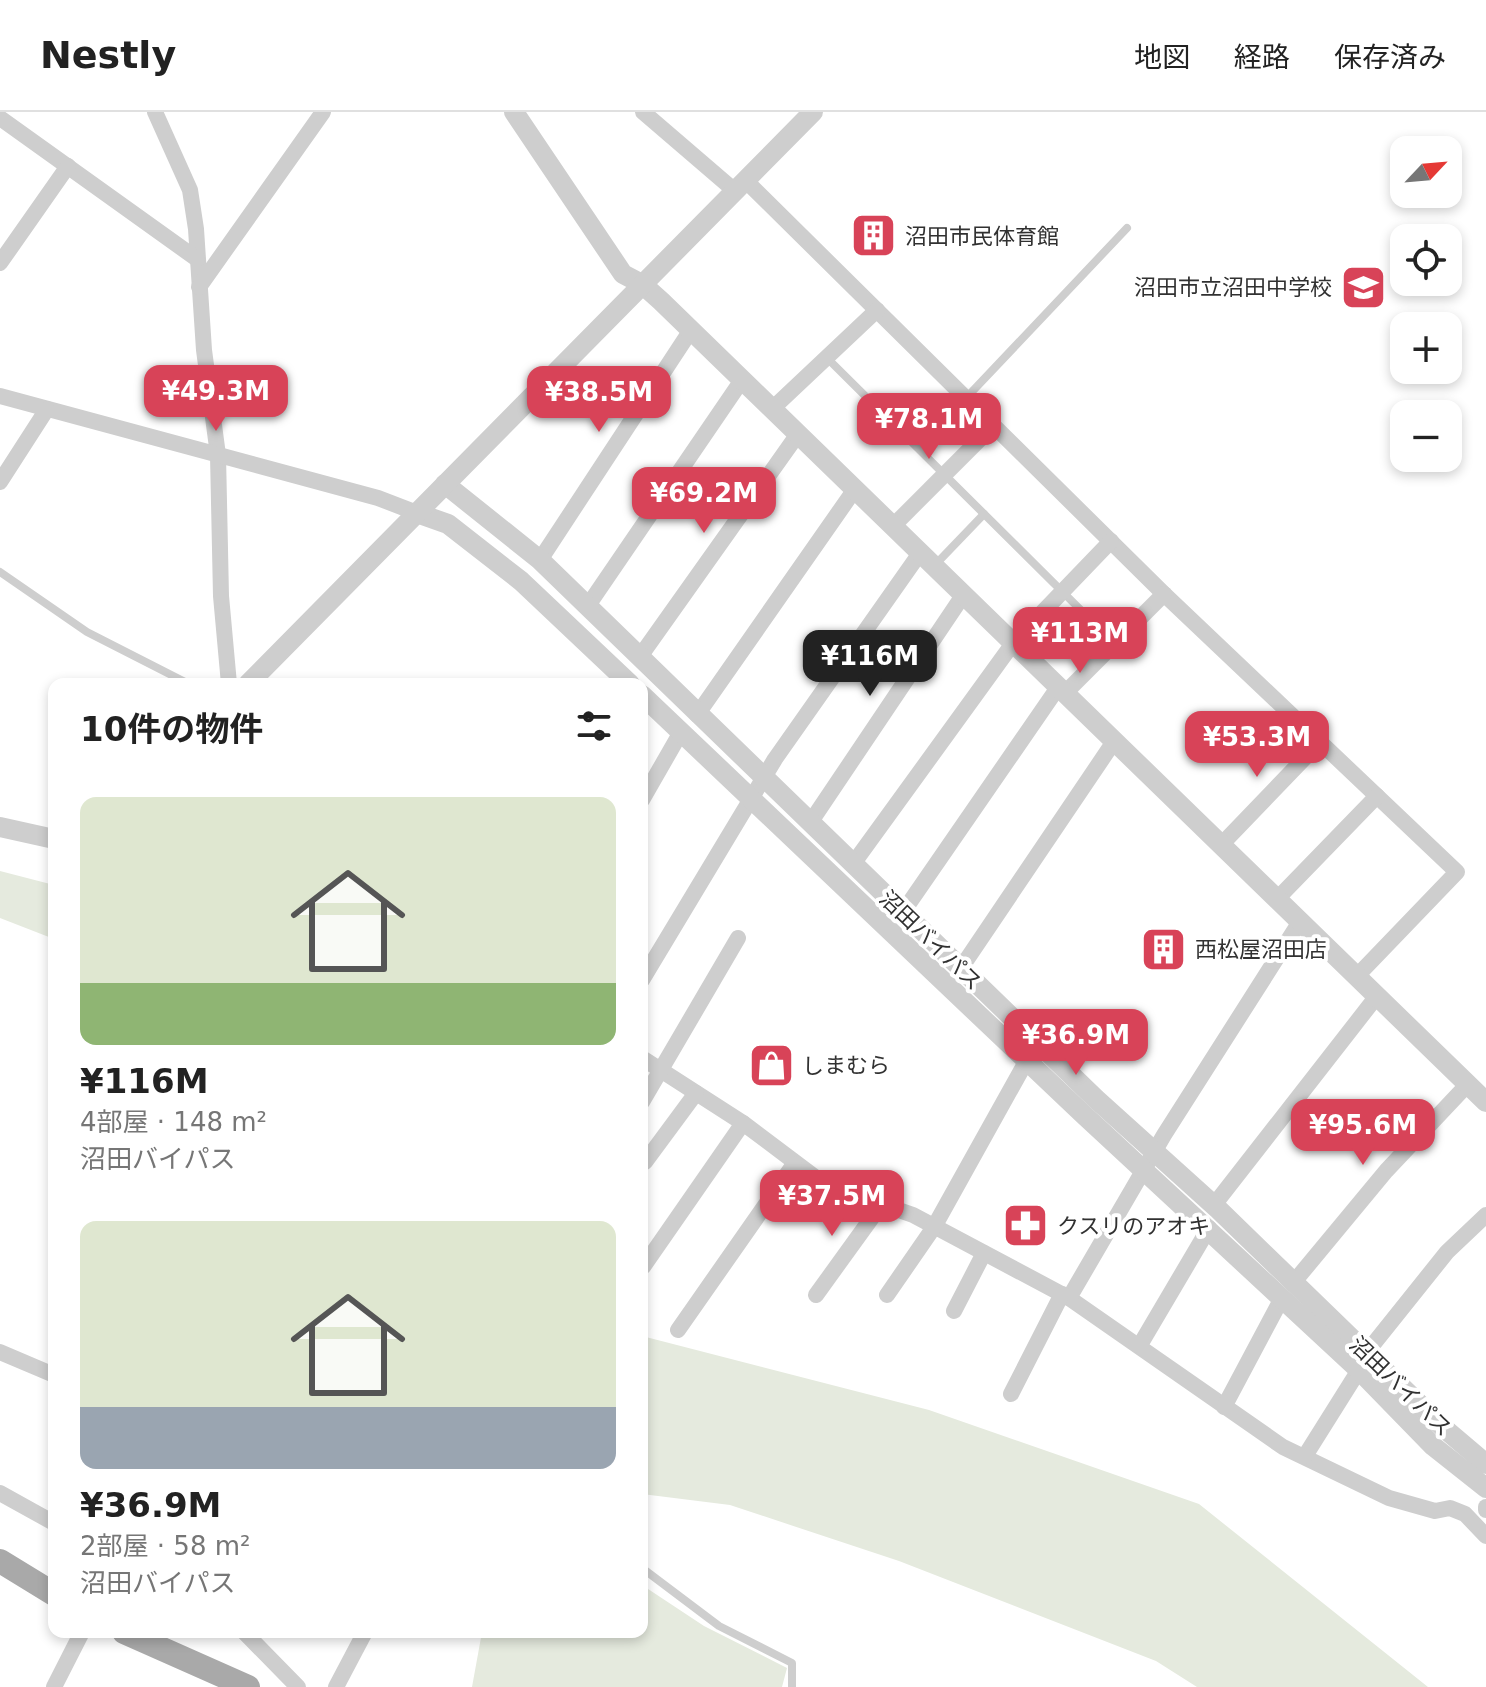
<!DOCTYPE html>
<html lang="ja">
<head>
<meta charset="utf-8">
<style>
	:root { --surface:#fff; --page:#f6f6f6; --text:#222; --muted:#767676; --line:#e0e0e0; --accent:#d84358 }
	body { margin:0; font-family:"DejaVu Sans","Noto Sans JP",sans-serif; background:var(--page); color:var(--text); height:100vh; display:flex; flex-direction:column; font-size:30px; white-space:nowrap }
	* { box-sizing:border-box; margin:0 }
	p { font-size:26px; color:var(--muted) }
	.icon { flex:none; width:44px; height:44px; fill:none; stroke:currentColor; stroke-width:2; stroke-linecap:round; stroke-linejoin:round }
	.map { position:relative; flex:1; overflow:hidden }
	.side { position:absolute; left:48px; top:566px; width:600px; height:960px; display:flex; flex-direction:column; background:var(--surface); border-radius:16px; box-shadow:0 4px 12px #0003 }
	.side>* { flex:none }
	.needle { width:52px; rotate:64deg }
	.tools { position:absolute; left:1390px; top:24px; display:grid; gap:16px }
	.tools a { display:grid; place-items:center; width:72px; height:72px; border-radius:16px; background:var(--surface); box-shadow:0 4px 12px #0003; font-size:40px }
	.price { position:absolute; translate:-50% -68px; padding:0 18px; border-radius:16px; background:var(--accent); color:#fff; font-size:26px; line-height:52px; filter:drop-shadow(0 2px 4px #0008) }
	.price::after { content:''; position:absolute; left:50%; top:48px; width:24px; height:18px; margin-left:-12px; background:inherit; clip-path:polygon(0 0,100% 0,50% 100%) }
	.price.selected { background:#222; color:#fff }
	ul { padding:0; list-style:none }
	li { display:grid; align-content:center; gap:16px; height:424px; padding:0 32px }
	li span { display:grid; place-items:center; height:248px; border-radius:16px; color:#555 }
	li>.icon { margin-inline-start:auto }
	span .icon { width:144px; height:144px; fill:#fffc; stroke-width:1 }
	li b { font-size:34px }
	h2 { display:flex; justify-content:space-between; align-items:center; height:96px; padding:0 32px; font-size:34px }
	header { display:flex; align-items:center; gap:48px; box-sizing:border-box; height:112px; padding:0 40px; background:var(--surface); border-bottom:2px solid var(--line) }
	header strong { font-size:38px }
	nav { display:flex; gap:44px; margin-inline-start:auto; font-size:28px }
	.map>svg:first-child { display:block }
	.green { fill:#e5eade }
	.lines { fill:none; stroke-linecap:round; stroke-linejoin:round }
	.service { stroke:#cecece; stroke-width:8 }
	.minor { stroke:#cecece; stroke-width:16 }
	.tertiary { stroke:#cecece; stroke-width:20 }
	.primary { stroke:#a9a9a9; stroke-width:24 }
	.labels { text-anchor:middle; stroke-width:8; stroke-linejoin:round; paint-order:stroke }
	.poi-label { font-size:22px; fill:#313131; stroke:#fff; text-anchor:start }
	.street-label { font-size:22px; fill:#313131; stroke:#fff }
</style>
</head>
<body>
<header>
<strong>Nestly</strong>
<nav><a>地図</a><a>経路</a><a>保存済み</a></nav>
</header>
<div class="map">
<svg width="1486" height="1575" viewBox="0 0 1486 1575">
	<rect width="100%" height="100%" fill="#fff"/>
	<g class="green">
		<polygon points="0,759 54,773 54,827 0,806"/>
		<polygon points="642,1224 929,1298 1199,1392 1428,1575 1197,1575 1156,1549 899,1449 730,1393 642,1382"/>
		<polygon points="642,1473 704,1514 787,1556 782,1575 472,1575 482,1520 642,1520"/>
	</g>
	<g class="lines">
		<g class="service">
			<polyline points="827,246 1114,531"/>
			<polyline points="966,286 1127,116"/>
			<polyline points="935,453 984,402"/>
			<polyline points="0,460 87,520 189,572"/>
			<polyline points="642,1456 719,1514 792,1551 792,1575"/>
		</g>
		<g class="minor">
			<polyline points="155,0 190,78 196,117 204,238 218,343 221,484 229,572"/>
			<polyline points="643,0 735,79"/>
			<polyline points="0,6 197,147"/>
			<polyline points="745,68 1164,482 1457,760 1357,864"/>
			<polyline points="0,151 68,54"/>
			<polyline points="199,175 323,0"/>
			<polyline points="0,284 378,386 417,401"/>
			<polyline points="772,297 877,198"/>
			<polyline points="0,370 47,297"/>
			<polyline points="893,414 993,314"/>
			<polyline points="540,448 691,218"/>
			<polyline points="587,495 742,268"/>
			<polyline points="639,546 798,322"/>
			<polyline points="1066,580 1164,482"/>
			<polyline points="697,603 855,377"/>
			<polyline points="642,688 681,620"/>
			<polyline points="810,711 964,482"/>
			<polyline points="1222,732 1320,630"/>
			<polyline points="853,752 1014,530 1111,429"/>
			<polyline points="1278,786 1377,684"/>
			<polyline points="903,800 1059,574"/>
			<polyline points="961,856 1115,628"/>
			<polyline points="642,868 775,647 920,441"/>
			<polyline points="642,946 743,1011 824,1072 913,1103 1069,1186 1283,1335 1389,1386 1435,1399 1450,1396 1465,1402 1486,1424"/>
			<polyline points="642,990 738,826"/>
			<polyline points="645,1050 696,981"/>
			<polyline points="1214,1093 1377,884"/>
			<polyline points="643,1155 743,1011"/>
			<polyline points="1294,1170 1386,1059 1468,972"/>
			<polyline points="816,1183 881,1093"/>
			<polyline points="887,1183 934,1115 1027,948"/>
			<polyline points="1069,1186 1164,1023 1301,808"/>
			<polyline points="954,1199 984,1141"/>
			<polyline points="678,1218 794,1052"/>
			<polyline points="1140,1233 1209,1116"/>
			<polyline points="0,1240 54,1263"/>
			<polyline points="1367,1240 1447,1140 1486,1103"/>
			<polyline points="1011,1282 1062,1182"/>
			<polyline points="1224,1295 1282,1186"/>
			<polyline points="1305,1344 1359,1258"/>
			<polyline points="0,1381 54,1411"/>
			<polyline points="1486,1395 1486,1398"/>
			<polyline points="244,1520 298,1575"/>
			<polyline points="54,1575 82,1520"/>
			<polyline points="336,1575 365,1520"/>
		</g>
		<g class="tertiary">
			<polyline points="514,0 623,162 642,172 661,189 1486,990"/>
			<polyline points="445,372 540,448 1096,987 1218,1097 1445,1317 1486,1352"/>
			<polyline points="417,401 448,412 521,469 630,572"/>
			<polyline points="248,572 813,0"/>
			<polyline points="642,583 1084,1003 1359,1258 1433,1334 1486,1376"/>
			<polyline points="0,715 54,727"/>
		</g>
		<g class="primary">
			<polyline points="0,1449 54,1482"/>
			<polyline points="124,1520 248,1575"/>
		</g>
	</g>
	<defs>
		<symbol id="building-square" viewBox="-11 -11 22 22"><rect x="-9" y="-9" width="18" height="18" rx="4" fill="#d84358" stroke="#fff"/><path d="M-4-6H4V6H1V3H-1V6H-4ZM-2.5-4.3h1.7v1.8h-1.7ZM.8-4.3h1.7v1.8H.8ZM-2.5-1h1.7V.8h-1.7ZM.8-1h1.7V.8H.8Z" fill="#fff"/></symbol>
		<symbol id="school-square" viewBox="-11 -11 22 22"><rect x="-9" y="-9" width="18" height="18" rx="4" fill="#d84358" stroke="#fff"/><path d="M0-5L7-2L0 1L-7-2ZM-4 1L0 2.5L4 1V4Q0 6-4 4Z" fill="#fff"/></symbol>
		<symbol id="shop-square" viewBox="-11 -11 22 22"><rect x="-9" y="-9" width="18" height="18" rx="4" fill="#d84358" stroke="#fff"/><path d="M-5-2.5h2.3a2.7 3.5 0 0 1 5.4 0H5L5.5 6h-11ZM-1.5-2.5h3a1.5 2.3 0 0 0-3 0Z" fill="#fff"/></symbol>
		<symbol id="pharmacy-square" viewBox="-11 -11 22 22"><rect x="-9" y="-9" width="18" height="18" rx="4" fill="#d84358" stroke="#fff"/><path d="M-2-6h4v4h4v4h-4v4h-4v-4h-4v-4h4Z" fill="#fff"/></symbol>
	</defs>
	<g fill-rule="evenodd">
		<use href="#building-square" x="848" y="98" width="51" height="51"/>
		<use href="#school-square" x="1338" y="150" width="51" height="51"/>
		<use href="#building-square" x="1138" y="812" width="51" height="51"/>
		<use href="#shop-square" x="746" y="928" width="51" height="51"/>
		<use href="#pharmacy-square" x="1000" y="1088" width="51" height="51"/>
	</g>
	<g class="labels">
		<g class="poi-label">
			<text x="905" y="132">沼田市民体育館</text>
			<text x="1332" y="183" text-anchor="end">沼田市立沼田中学校</text>
			<text x="1195" y="845">西松屋沼田店</text>
			<text x="802" y="961">しまむら</text>
			<text x="1057" y="1122">クスリのアオキ</text>
		</g>
		<g class="street-label">
			<text transform="translate(931 828) rotate(44)" y="8">沼田バイパス</text>
			<text transform="translate(1401 1274) rotate(44)" y="8">沼田バイパス</text>
		</g>
	</g>
</svg>
<div class="tools">
<a><svg class="needle" viewBox="-14 -14 28 28"><path d="M0-13l5 13h-10z" fill="#e53935"/><path d="M0 13l5-13h-10z" fill="#767676"/></svg></a>
<a><svg class="icon" aria-label="locate" viewBox="0 0 24 24"><circle cx="12" cy="12" r="6"/><path d="M12 2v4M12 18v4M2 12h4M18 12h4"/></svg></a>
<a>+</a>
<a>−</a>
</div>
<b class="price" style="left:216px;top:321px">¥49.3M</b>
<b class="price" style="left:599px;top:322px">¥38.5M</b>
<b class="price" style="left:929px;top:349px">¥78.1M</b>
<b class="price" style="left:704px;top:423px">¥69.2M</b>
<b class="price" style="left:1080px;top:563px">¥113M</b>
<b class="price selected" style="left:870px;top:586px">¥116M</b>
<b class="price" style="left:1257px;top:667px">¥53.3M</b>
<b class="price" style="left:1076px;top:965px">¥36.9M</b>
<b class="price" style="left:1363px;top:1055px">¥95.6M</b>
<b class="price" style="left:832px;top:1126px">¥37.5M</b>
<section class="side">
<h2>10件の物件<svg class="icon" aria-label="filters" viewBox="0 0 24 24"><path d="M4 7h16M4 17h16"/><circle cx="9" cy="7" r="2"/><circle cx="15" cy="17" r="2"/></svg></h2>
<ul>
<li><span style="background:linear-gradient(#dfe7d0 75%,#8fb573 0)"><svg class="icon" aria-label="home" viewBox="0 0 24 24"><path d="M3 11l9-7 9 7M6 9v11h12V9"/></svg></span><div><b>¥116M</b><p>4部屋 · 148 m²</p><p>沼田バイパス</p></div></li>
<li><span style="background:linear-gradient(#dfe7d0 75%,#9aa5b1 0)"><svg class="icon" aria-label="home" viewBox="0 0 24 24"><path d="M3 11l9-7 9 7M6 9v11h12V9"/></svg></span><div><b>¥36.9M</b><p>2部屋 · 58 m²</p><p>沼田バイパス</p></div></li>
</ul>
</section>
</div>
</body>
</html>
